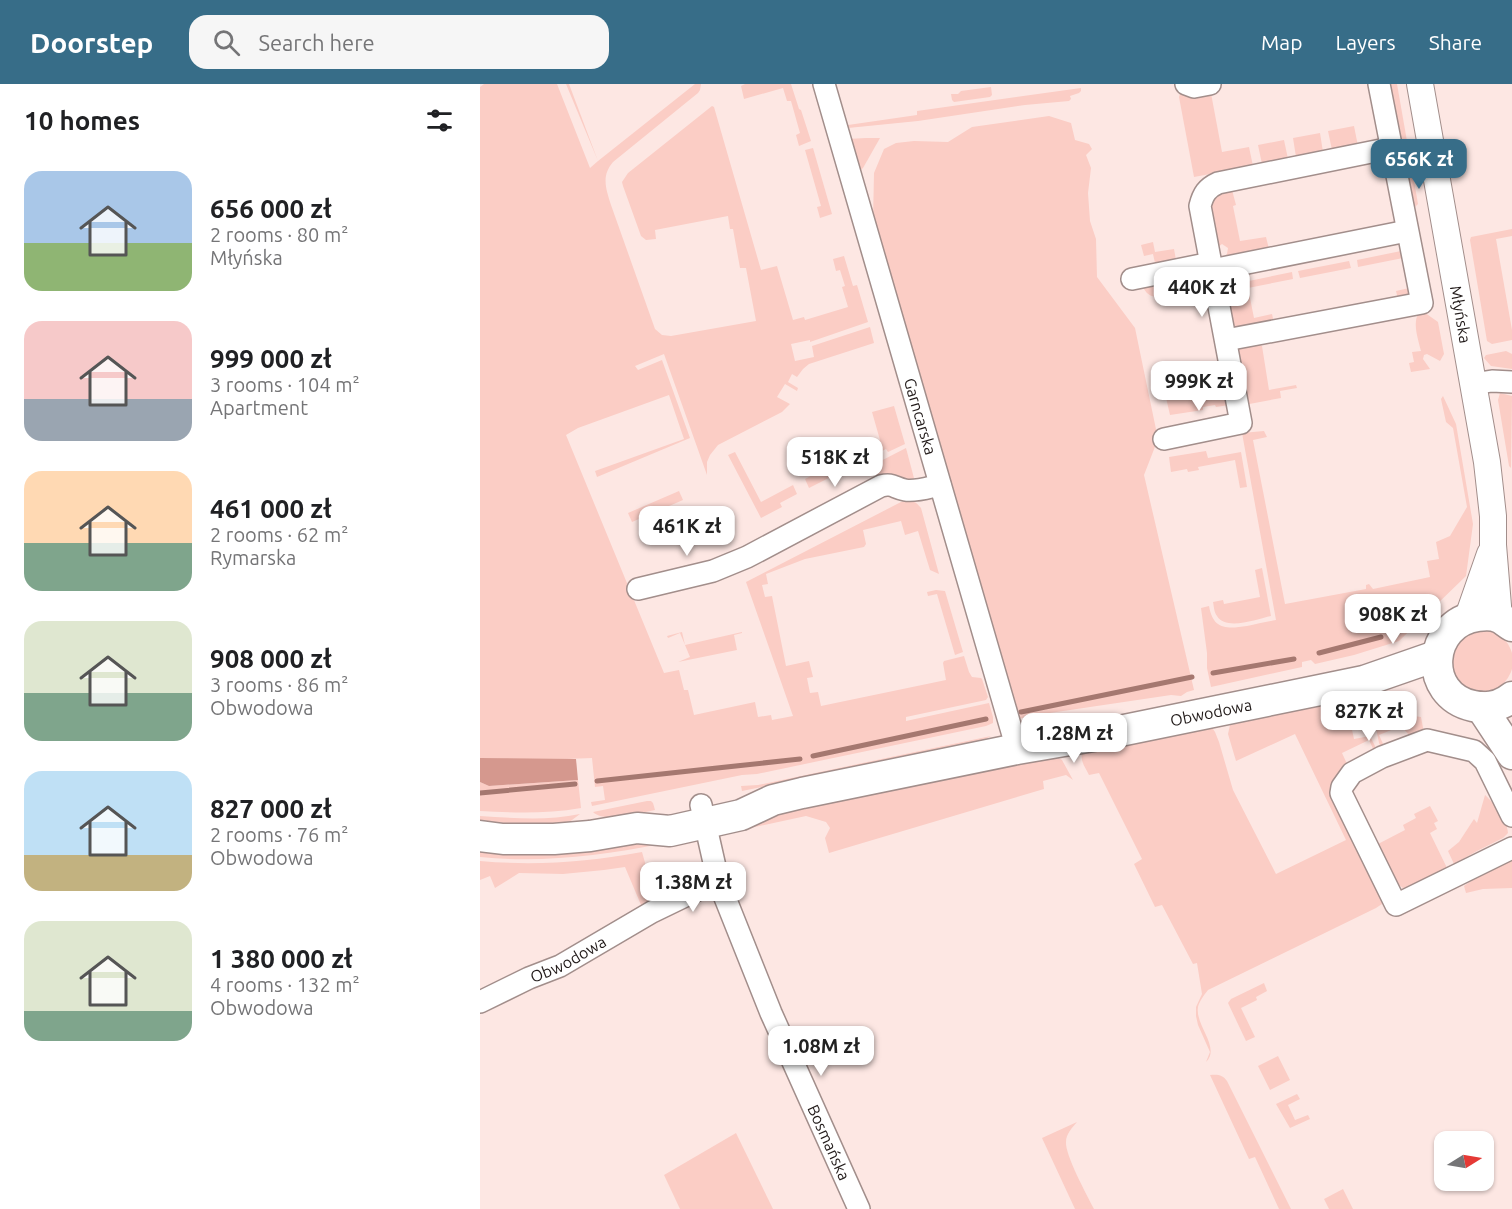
<!DOCTYPE html>
<html lang="en">
<head>
<meta charset="utf-8">
<style>
	:root { --surface:#fff; --page:#f6f6f6; --text:#202124; --muted:#757577; --accent:#376d88 }
	body { margin:0; font-family:Ubuntu,sans-serif; background:var(--page); color:var(--text); height:100vh; display:flex; flex-direction:column; font-size:22px; white-space:nowrap }
	* { box-sizing:border-box; margin:0 }
	p { font-size:20px; color:var(--muted) }
	.icon { flex:none; width:33px; height:33px; fill:none; stroke:currentColor; stroke-width:2; stroke-linecap:round; stroke-linejoin:round }
	.map { position:relative; flex:1; overflow:hidden }
	.drawer { display:flex; flex-direction:column; background:var(--surface); width:480px }
	.drawer>* { flex:none }
	.needle { width:39px; rotate:79deg }
	.tools { position:absolute; left:954px; top:1047px; display:grid; gap:12px }
	.tools a { display:grid; place-items:center; width:60px; height:60px; border-radius:12px; background:var(--surface); box-shadow:0 2px 4px #0004; font-size:30px }
	.price { position:absolute; translate:-50% -51px; padding:0 14px; border-radius:12px; background:#fff; color:#222; font-size:20px; line-height:39px; filter:drop-shadow(0 2px 3px #0008) }
	.price::after { content:''; position:absolute; left:50%; top:36px; width:18px; height:14px; margin-left:-9px; background:inherit; clip-path:polygon(0 0,100% 0,50% 100%) }
	.price.on { background:var(--accent); color:#fff }
	ul { padding:0; list-style:none }
	li { display:flex; align-items:center; gap:18px; height:150px; padding:0 24px }
	li span { display:grid; place-items:center; flex:none; width:168px; height:120px; border-radius:18px; color:#555 }
	li>.icon { margin-inline-start:auto }
	span .icon { width:72px; height:72px; fill:#fffc; stroke-width:1 }
	li b { font-size:26px }
	h2 { display:flex; justify-content:space-between; align-items:center; height:72px; padding:0 24px; font-size:26px }
	header { display:flex; align-items:center; gap:36px; box-sizing:border-box; height:84px; padding:0 30px; background:var(--accent); color:#fff }
	header strong { font-size:28px }
	nav { display:flex; gap:33px; margin-inline-start:auto; font-size:21px }
	.search { width:420px; height:54px; background:var(--page); display:flex; align-items:center; gap:15px; box-sizing:border-box; padding:0 21px; border-radius:18px; color:var(--muted); font-size:22px }
	main { display:flex; flex:1; min-height:0 }
	.map>svg:first-child { display:block }
	.green { fill:#fbcdc5 }
	.forest { fill:#d5988e }
	.lines { fill:none; stroke-linecap:round; stroke-linejoin:round }
	.stream { stroke:#a57870; stroke-width:5 }
	.minor-casing { stroke:#a28e8b; stroke-width:24 }
	.tertiary-casing { stroke:#a28e8b; stroke-width:28 }
	.secondary-casing { stroke:#a28e8b; stroke-width:33 }
	.minor { stroke:#fff; stroke-width:21 }
	.tertiary { stroke:#fff; stroke-width:26 }
	.secondary { stroke:#fff; stroke-width:30 }
	.labels { text-anchor:middle; stroke-width:5; stroke-linejoin:round; paint-order:stroke }
	.street-label { font-size:16px; fill:#211a19; stroke:#fdf8f8 }
</style>
</head>
<body>
<header>
<strong>Doorstep</strong>
<div class="search"><svg class="icon" aria-label="search" viewBox="0 0 24 24"><circle cx="10" cy="10" r="6"/><path d="M15 15l6 6"/></svg>Search here</div>
<nav><a>Map</a><a>Layers</a><a>Share</a></nav>
</header>
<main>
<section class="drawer">
<h2>10 homes<svg class="icon" aria-label="filters" viewBox="0 0 24 24"><path d="M4 7h16M4 17h16"/><circle cx="9" cy="7" r="2"/><circle cx="15" cy="17" r="2"/></svg></h2>
<ul>
<li><span style="background:linear-gradient(#a9c7e8 60%,#8fb573 0)"><svg class="icon" aria-label="home" viewBox="0 0 24 24"><path d="M3 11l9-7 9 7M6 9v11h12V9"/></svg></span><div><b>656 000 zł</b><p>2 rooms · 80 m²</p><p>Młyńska</p></div></li>
<li><span style="background:linear-gradient(#f6c9c9 65%,#9aa5b1 0)"><svg class="icon" aria-label="home" viewBox="0 0 24 24"><path d="M3 11l9-7 9 7M6 9v11h12V9"/></svg></span><div><b>999 000 zł</b><p>3 rooms · 104 m²</p><p>Apartment</p></div></li>
<li><span style="background:linear-gradient(#ffd9b3 60%,#7fa58c 0)"><svg class="icon" aria-label="home" viewBox="0 0 24 24"><path d="M3 11l9-7 9 7M6 9v11h12V9"/></svg></span><div><b>461 000 zł</b><p>2 rooms · 62 m²</p><p>Rymarska</p></div></li>
<li><span style="background:linear-gradient(#dfe7d0 60%,#7fa58c 0)"><svg class="icon" aria-label="home" viewBox="0 0 24 24"><path d="M3 11l9-7 9 7M6 9v11h12V9"/></svg></span><div><b>908 000 zł</b><p>3 rooms · 86 m²</p><p>Obwodowa</p></div></li>
<li><span style="background:linear-gradient(#bfe0f5 70%,#c2b280 0)"><svg class="icon" aria-label="home" viewBox="0 0 24 24"><path d="M3 11l9-7 9 7M6 9v11h12V9"/></svg></span><div><b>827 000 zł</b><p>2 rooms · 76 m²</p><p>Obwodowa</p></div></li>
<li><span style="background:linear-gradient(#dfe7d0 75%,#7fa58c 0)"><svg class="icon" aria-label="home" viewBox="0 0 24 24"><path d="M3 11l9-7 9 7M6 9v11h12V9"/></svg></span><div><b>1 380 000 zł</b><p>4 rooms · 132 m²</p><p>Obwodowa</p></div></li>
</ul>
</section>
<div class="map">
<svg width="1032" height="1125" viewBox="0 0 1032 1125">
	<rect width="100%" height="100%" fill="#fde7e3"/>
	<g class="green">
		<path d="M 4,0 L 77,0 L 110,84 L 118,77 L 86,0 L 89,0 L 118,77 L 215,0 L 221,0 L 220,6 L 218,9 L 133,78 C 121,92 126,105 131,121 L 175,245 L 182,251 L 191,252 L 276,237 L 266,184 L 260,184 L 253,145 L 250,145 L 248,132 L 175,146 L 176,155 L 166,156 L 161,152 L 143,102 L 142,98 L 148,89 L 232,22 L 234,23 L 281,186 L 297,182 L 313,236 L 324,233 L 325,236 L 368,223 L 362,203 L 365,202 L 360,186 L 356,187 L 353,175 L 364,172 L 373,202 L 377,201 L 388,238 L 330,258 L 330,256 L 311,260 L 315,277 L 334,273 L 332,262 L 390,243 L 394,259 L 329,280 L 323,285 L 317,293 L 312,290 L 308,298 L 318,304 L 317,307 L 305,300 L 297,313 L 310,320 L 302,328 L 238,361 L 230,371 L 227,378 L 227,391 L 184,270 L 155,282 L 158,286 L 182,276 L 210,354 L 117,393 L 115,387 L 204,355 L 189,311 L 98,344 L 86,351 L 184,589 L 199,586 L 204,606 L 208,606 L 214,631 L 275,618 L 278,633 L 291,631 L 292,636 L 313,632 L 266,498 L 421,418 C 430,415 436,417 441,424 L 459,490 L 450,486 L 438,447 L 425,451 L 421,437 L 383,446 L 386,460 L 384,463 L 325,475 L 286,490 L 288,500 L 282,501 L 285,513 L 292,512 L 306,582 L 329,577 L 333,593 L 327,594 L 330,609 L 338,608 L 341,622 L 466,596 L 463,579 L 464,577 L 484,572 L 489,588 L 492,593 L 501,594 L 502,595 L 508,613 L 506,616 L 426,633 L 426,637 L 509,619 L 513,633 L 513,639 L 506,642 L 277,690 L 262,691 L 112,722 L 111,718 L 125,716 L 123,702 L 115,703 L 112,674 L 61,676 L 0,674 L 0,3 Z"/>
		<polygon points="265,0 311,0 319,25 321,26 331,57 319,62 316,51 320,49 311,17 307,17 303,4 264,15 261,2"/>
		<polygon points="903,0 917,0 938,120 928,130"/>
		<polygon points="511,3 512,11 510,13 474,18 472,16 471,10 478,10 481,7"/>
		<polygon points="601,4 601,7 599,9 590,12 591,15 589,17 545,21 438,37 368,44 365,43 368,41 437,31 437,27"/>
		<polygon points="730,4 742,68 769,63 773,82 714,93 699,13 700,10"/>
		<polygon points="569,32 591,39 595,56 609,60 612,65 606,71 611,84 608,109 610,137 616,155 617,193 655,244 678,355 664,391 714,606 707,608 701,612 691,611 563,630 537,635 393,137 394,89 404,65 416,59 434,57 468,58 492,43"/>
		<polygon points="874,42 878,62 852,66 848,47"/>
		<polygon points="840,49 843,68 816,73 813,54"/>
		<polygon points="386,54 400,54 383,84 377,89 367,55"/>
		<polygon points="804,56 808,75 782,80 778,61"/>
		<polygon points="333,64 352,130 340,134 337,123 341,122 325,66"/>
		<polygon points="752,106 756,121 753,122 760,157 786,153 789,165 742,174 747,170 748,164 742,160 735,165 729,114 731,110"/>
		<polygon points="1032,145 1032,152 1016,155 1032,246 1032,256 1012,260 1007,257 990,156 991,153"/>
		<polygon points="673,158 675,168 694,165 696,176 675,179 673,170 664,172 661,161"/>
		<polygon points="921,167 933,210 918,215 916,207 929,204 923,174 878,183 877,176"/>
		<polygon points="869,177 871,184 820,194 818,187"/>
		<polygon points="761,185 764,198 812,188 813,195 768,204 774,234 792,230 794,239 756,245 752,243 740,195"/>
		<path d="M 682,195 L 684,205 L 727,197 L 730,215 L 722,217 L 719,204 L 682,210 L 682,212 C 674,214 668,212 664,205 L 664,202 Z"/>
		<path d="M 941,226 L 958,238 L 964,270 L 960,277 L 947,270 L 944,271 L 943,275 L 950,285 L 931,288 L 929,279 L 934,278 L 932,268 L 941,267 C 938,254 931,236 941,226 Z"/>
		<polygon points="772,257 782,262 789,306 816,301 817,304 800,307 801,314 764,321 755,263"/>
		<polygon points="1026,267 1032,270 1032,285 1011,282 1004,274 1006,271"/>
		<path d="M 726,289 L 728,300 L 745,297 L 749,321 L 736,323 L 735,321 L 723,323 L 723,326 L 690,331 L 684,305 C 685,297 690,294 697,293 L 698,295 Z"/>
		<polygon points="1020,309 1032,312 1031,384 1029,382 1018,316"/>
		<path d="M 963,312 L 976,340 L 993,440 L 986,492 L 919,557 L 874,571 L 835,580 L 831,576 L 822,578 L 822,583 L 731,603 L 727,584 L 727,569 L 721,524 L 729,522 C 733,546 747,545 767,542 C 776,540 786,538 796,536 L 762,349 L 784,347 L 787,353 L 773,356 L 805,520 L 886,505 L 886,501 L 889,500 L 893,505 L 950,493 L 947,477 L 959,475 L 956,458 L 970,452 L 987,423 L 973,344 L 966,338 L 961,315 Z"/>
		<polygon points="414,322 425,360 408,368 406,365 329,404 325,395 359,377 358,374 371,367 373,371 400,356 392,328"/>
		<polygon points="426,364 435,398 397,395 391,382"/>
		<polygon points="726,367 728,374 761,368 767,403 760,404 755,376 718,383 719,386 708,388 707,385 691,388 689,373"/>
		<polygon points="255,368 281,418 313,401 317,410 300,419 302,423 281,434 248,371"/>
		<polygon points="199,407 203,416 152,438 148,429"/>
		<path d="M 782,484 L 791,532 C 777,535 746,547 737,532 C 734,528 734,523 733,518 L 743,516 L 744,520 L 780,513 L 775,486 Z"/>
		<polygon points="456,506 465,507 483,568 475,571 457,510 448,512 447,508"/>
		<circle cx="1002" cy="577" r="31"/>
		<polygon points="202,548 205,561 262,548 262,549 254,551 257,566 198,578 210,573 200,549 188,554 187,552"/>
		<path d="M 927,611 L 937,621 L 869,632 L 874,655 L 890,652 L 898,668 L 895,669 L 889,656 L 862,669 L 868,682 L 858,692 L 904,813 L 902,820 L 896,824 L 728,906 C 724,911 719,918 718,923 C 715,942 741,963 726,978 L 730,968 L 718,941 L 716,932 L 716,923 L 722,910 L 717,879 L 713,880 L 682,821 L 675,823 L 654,780 L 662,775 L 619,689 L 609,691 C 605,683 600,677 602,668 L 731,642 L 735,648 L 739,658 L 753,706 L 796,790 L 866,756 L 815,650 L 756,677 L 748,650 L 750,641 L 806,629 L 876,616 Z"/>
		<polygon points="934,632 941,633 944,649 930,652 921,642 899,651 905,664 902,665 899,659 895,639"/>
		<polygon points="511,652 502,657 262,707 261,702 278,701"/>
		<polygon points="575,672 582,676 593,696 586,691 563,697 564,705 349,769 345,754 350,744 346,738 326,732 270,744 268,735"/>
		<path d="M 98,696 L 101,724 C 67,730 34,729 0,727 L 0,698 L 9,702 Z"/>
		<path d="M 1005,711 C 1015,720 1027,735 1028,749 L 1023,754 L 997,767 L 974,780 L 968,767 L 979,758 L 994,735 L 997,739 Z"/>
		<path d="M 167,717 L 171,717 L 173,719 L 175,726 C 158,729 126,740 113,728 Z"/>
		<polygon points="950,722 958,737 954,739 957,745 950,749 967,784 929,803 923,804 919,801 898,760 925,746 923,741 936,734 934,730"/>
		<path d="M 100,730 L 88,739 L 49,740 L 0,738 L 0,732 C 33,734 67,737 100,730 Z"/>
		<path d="M 181,753 L 180,760 C 120,772 60,779 0,773 L 0,767 L 88,768 L 128,764 Z"/>
		<path d="M 162,768 L 177,821 L 164,828 L 145,783 L 124,786 L 83,790 L 39,789 L 15,804 L 10,792 L 0,796 L 0,777 C 56,782 107,778 162,768 Z"/>
		<polygon points="1032,775 1032,804 1003,805 986,809 984,802 1004,788"/>
		<polygon points="784,899 787,907 776,913 777,916 761,924 775,953 766,957 748,919 751,915"/>
		<polygon points="798,972 810,996 790,1006 778,982"/>
		<path d="M 730,991 C 738,990 743,991 747,997 L 811,1125 L 799,1125 L 775,1073 L 769,1075 Z"/>
		<polygon points="817,1010 820,1015 808,1021 815,1036 828,1031 830,1035 810,1044 796,1020"/>
		<path d="M 597,1038 C 592,1044 586,1050 586,1058 C 585,1071 607,1111 614,1125 L 595,1125 L 562,1054 Z"/>
		<polygon points="256,1049 293,1125 200,1125 184,1091"/>
		<polygon points="863,1105 873,1125 849,1125 844,1115"/>
	</g>
	<polygon class="forest" points="0,674 96,675 98,696 9,702 0,698"/>
	<g class="lines">
		<g class="stream">
			<polyline points="839,569 901,553"/>
			<polyline points="733,589 814,575"/>
			<polyline points="541,628 712,593"/>
			<polyline points="333,672 506,635"/>
			<polyline points="117,697 320,675"/>
			<polyline points="0,709 95,700"/>
		</g>
		<defs>
			<g id="minor">
				<path id="s1" d="M 344,0 L 537,665"/>
				<polyline points="706,0 714,3 730,0"/>
				<polyline points="732,186 927,147"/>
				<polyline points="652,195 731,179"/>
				<polyline points="746,256 942,219 899,0"/>
				<polyline points="993,300 1012,297 1032,298"/>
				<path d="M 684,355 L 761,339 L 720,122 C 723,110 727,104 738,99 L 911,64"/>
				<path d="M 158,505 L 233,487 L 267,473 L 401,402 C 413,399 414,404 425,406 C 436,408 450,403 460,401"/>
				<path id="s2" d="M 221,721 L 238,796 L 291,929 L 379,1125"/>
				<polyline points="1032,732 1005,677 994,667 947,656 902,673 872,689 862,703 861,709 916,821 1032,764"/>
				<path id="s3" d="M 0,918 L 49,894 L 80,882 L 172,828 L 238,796"/>
			</g>
			<g id="tertiary">
				<path id="s4" d="M 940,0 L 1007,378 L 1013,432 L 1013,461 L 1019,534"/>
				<polyline points="988,533 1010,470"/>
			</g>
			<g id="secondary">
				<path d="M 1032,542 C 1028,540 1024,536 1020,534 C 1014,531 1005,531 998,532 C 947,539 942,611 993,622 C 1007,625 1021,622 1032,613"/>
				<polyline points="1001,623 1032,670"/>
				<path id="s5" d="M 0,752 L 23,755 L 74,755 L 110,752 L 157,744 L 190,747 L 261,731 L 293,716 L 322,709 L 537,665 L 625,650 L 884,597 L 956,572"/>
			</g>
		</defs>
		<use href="#minor" class="minor-casing"/>
		<use href="#tertiary" class="tertiary-casing"/>
		<use href="#secondary" class="secondary-casing"/>
		<use href="#minor" class="minor"/>
		<use href="#tertiary" class="tertiary"/>
		<use href="#secondary" class="secondary"/>
	</g>
	<g class="labels">
		<g class="street-label">
			<text dy="6" stroke="none"><textPath href="#s4" startOffset="234">Młyńska</textPath></text>
			<text dy="6" stroke="none"><textPath href="#s1" startOffset="346">Garncarska</textPath></text>
			<text dy="6" stroke="none"><textPath href="#s5" startOffset="746">Obwodowa</textPath></text>
			<text dy="6" stroke="none"><textPath href="#s3" startOffset="98">Obwodowa</textPath></text>
			<text dy="6" stroke="none"><textPath href="#s2" startOffset="362">Bosmańska</textPath></text>
		</g>
	</g>
</svg>
<div class="tools">
<a><svg class="needle" viewBox="-14 -14 28 28"><path d="M0-13l5 13h-10z" fill="#e53935"/><path d="M0 13l5-13h-10z" fill="#757577"/></svg></a>
</div>
<b class="price on" style="left:939px;top:106px">656K zł</b>
<b class="price" style="left:722px;top:234px">440K zł</b>
<b class="price" style="left:719px;top:328px">999K zł</b>
<b class="price" style="left:355px;top:404px">518K zł</b>
<b class="price" style="left:207px;top:473px">461K zł</b>
<b class="price" style="left:913px;top:561px">908K zł</b>
<b class="price" style="left:889px;top:658px">827K zł</b>
<b class="price" style="left:594px;top:680px">1.28M zł</b>
<b class="price" style="left:213px;top:829px">1.38M zł</b>
<b class="price" style="left:341px;top:993px">1.08M zł</b>
</div>
</main>
</body>
</html>
